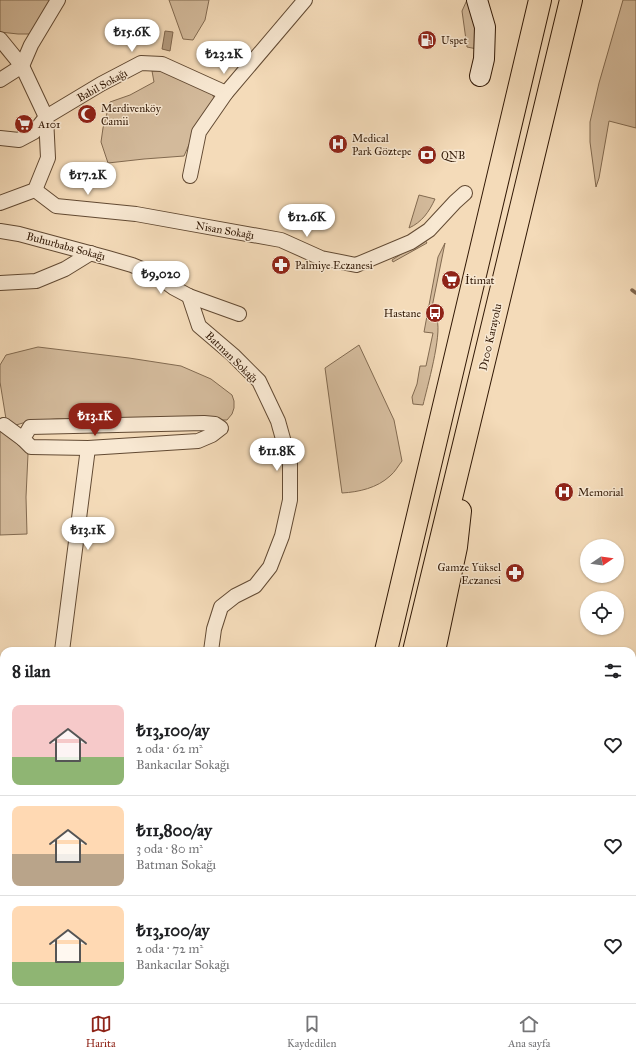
<!DOCTYPE html>
<html lang="tr">
<head>
<meta charset="utf-8">
<style>
	:root { --surface:#fff; --page:#f2f2f2; --text:#202124; --muted:#757577; --line:#e0e0e0; --accent:#8f2418 }
	body { margin:0; font-family:"IM FELL Great Primer",serif; background:var(--page); color:var(--text); height:100vh; display:flex; flex-direction:column; font-size:15px; white-space:nowrap }
	* { box-sizing:border-box; margin:0 }
	p { font-size:13px; color:var(--muted) }
	.icon { flex:none; width:22px; height:22px; fill:none; stroke:currentColor; stroke-width:2; stroke-linecap:round; stroke-linejoin:round }
	.map { position:relative; flex:1; overflow:hidden }
	.side { position:absolute; left:0px; top:647px; width:636px; height:356px; display:flex; flex-direction:column; background:var(--surface); border-radius:12px 12px 0 0; box-shadow:0 1px 3px #0004 }
	.side>* { flex:none }
	.needle { width:26px; rotate:77deg }
	.fabs { position:absolute; left:580px; top:539px; display:grid; gap:8px }
	.fabs a { display:grid; place-items:center; width:44px; height:44px; border-radius:50%; background:var(--surface); box-shadow:0 1px 3px #0004; font-size:20px }
	.price { position:absolute; translate:-50% -34px; padding:0 9px; border-radius:14px; background:#fff; color:#222; font-size:13px; line-height:26px; filter:drop-shadow(0 1px 2px #0008) }
	.price::after { content:''; position:absolute; left:50%; top:24px; width:12px; height:9px; margin-left:-6px; background:inherit; clip-path:polygon(0 0,100% 0,50% 100%) }
	.price.current { background:var(--accent); color:#fff }
	ul { padding:0; list-style:none }
	li { display:flex; align-items:center; gap:12px; height:100px; padding:0 12px }
	li+li { border-top:1px solid var(--line) }
	li span { display:grid; place-items:center; flex:none; width:112px; height:80px; border-radius:8px; color:#555 }
	li>.icon { margin-inline-start:auto }
	span .icon { width:48px; height:48px; fill:#fffc; stroke-width:1 }
	li b { font-size:17px }
	h2 { display:flex; justify-content:space-between; align-items:center; height:48px; padding:0 12px; font-size:17px }
	.tab-bar { display:flex; justify-content:space-around; align-items:center; height:56px; border-top:1px solid var(--line); background:var(--surface); font-size:11px; color:var(--muted) }
	.tab-bar a { display:grid; justify-items:center; gap:2px }
	.tab-bar .current { color:var(--accent) }
	.map>svg:first-child { display:block }
	.green { fill:#d3ba9b; stroke:#826a50 }
	.water { fill:#b2997c; stroke:#7f664d }
	.lines { fill:none; stroke-linecap:round; stroke-linejoin:round }
	.stream { stroke:#7f664d; stroke-width:3.5 }
	.minor-casing { stroke:#624a33; stroke-width:16 }
	.secondary-casing { stroke:#321906; stroke-width:22 }
	.trunk-casing { stroke:#321906; stroke-width:24 }
	.minor { stroke:#f8e8d2; stroke-width:14 }
	.secondary { stroke:#f8e8d2; stroke-width:20 }
	.trunk { stroke:#f4dbb9; stroke-width:22 }
	.labels { text-anchor:middle; stroke-width:3; stroke-linejoin:round; paint-order:stroke }
	.poi-label { font-size:11px; fill:#321906; stroke:#f8e8d2; text-anchor:start }
	.street-label { font-size:11px; fill:#321906; stroke:#f8e8d2 }
</style>
</head>
<body>
<div class="map">
<svg width="636" height="1003" viewBox="0 0 636 1003">
	<rect width="100%" height="100%" fill="#f4dbb9"/>
	<filter id="stains"><feTurbulence type="fractalNoise" baseFrequency=".005" numOctaves="4"/><feColorMatrix values="0 0 0 0 .2 0 0 0 0 .09 0 0 0 0 .02 0 0 0 .5 -.17"/></filter>
	<radialGradient id="worn" r=".72"><stop offset=".6" stop-color="#630" stop-opacity="0"/><stop offset="1" stop-color="#630" stop-opacity=".3"/></radialGradient>
	<g class="green">
		<polygon points="0,0 50,0 30,34 18,34 0,32"/>
		<polygon points="169,0 209,0 205,20 193,40 183,39"/>
		<polygon points="467,0 469,0 475,23 477,49 467,47 462,11"/>
		<polygon points="623,0 636,0 636,128 609,121 599,178 596,187 590,142 590,122 599,83"/>
		<polygon points="168,70 210,92 216,100 195,131 184,156 144,159 108,163 101,142 103,128 110,102 130,95 154,82 152,71"/>
		<path d="M 419,195 L 435,199 C 429,212 422,222 409,228 Z"/>
		<polygon points="423,240 425,240 427,243 393,262 392,260"/>
		<path d="M 445,243 L 431,312 C 433,314 436,317 437,320 C 442,335 427,388 423,405 L 413,404 L 412,397 L 417,384 L 420,366 L 426,366 L 433,333 L 424,332 L 438,257 Z"/>
		<path d="M 359,345 L 394,420 L 402,461 C 398,466 395,472 390,476 C 377,488 359,492 342,493 L 325,368 Z"/>
		<polygon points="38,347 129,358 181,366 211,379 232,395 234,401 234,408 232,414 227,420 57,419 30,421 16,425 6,419 0,382 0,365 6,355"/>
		<polygon points="0,429 24,446 28,454 26,497 27,534 0,535"/>
		<polygon points="367,999 420,999 417,1003 366,1003"/>
	</g>
	<polygon class="water" points="165,31 173,32 170,51 162,49"/>
	<g class="lines">
		<polyline class="stream" points="632,290 636,293"/>
		<defs>
			<g id="minor">
				<polyline points="0,39 22,66 46,117 48,158 35,190 0,203"/>
				<polyline points="0,80 22,66 31,45 58,0"/>
				<polyline points="0,138 19,140 34,132 46,117 101,84 141,63 162,64 226,93"/>
				<polyline points="190,176 199,132 226,93 305,0"/>
				<polyline points="35,190 56,206 136,214 281,240 321,258 356,265 411,242 429,230 455,202 465,193"/>
				<polyline points="0,231 19,234 108,258 132,265 156,275 174,288 189,296 239,314"/>
				<polyline points="0,283 36,281 65,269 91,253"/>
				<polyline points="189,296 199,326 233,355 259,381 278,421 290,464 290,500 282,536 270,567 255,586 235,596 221,607 214,629 211,651"/>
				<polygon points="204,423 215,424 221,428 212,435 198,441 88,448 31,447 23,439 30,427"/>
				<polyline points="4,425 23,439"/>
				<polyline points="62,651 88,448"/>
				<polyline points="0,705 4,705"/>
				<polyline points="0,912 4,912"/>
				<polyline points="510,999 511,1003"/>
				<polyline points="122,1003 124,999"/>
				<polyline points="480,1003 485,999"/>
			</g>
			<g id="secondary">
				<polyline points="477,0 485,27 484,59 480,76"/>
				<polyline points="535,999 544,1003"/>
				<polyline points="560,999 569,1003"/>
			</g>
			<g id="trunk">
				<polyline points="386,651 540,0"/>
				<polyline points="414,651 467,432 571,0"/>
				<polyline points="434,651 456,547 460,511"/>
				<polyline points="292,1003 294,999"/>
				<polyline points="331,1003 332,999"/>
				<polyline points="351,1003 352,999"/>
			</g>
		</defs>
		<use href="#minor" class="minor-casing"/>
		<use href="#secondary" class="secondary-casing"/>
		<use href="#trunk" class="trunk-casing"/>
		<use href="#minor" class="minor"/>
		<use href="#secondary" class="secondary"/>
		<use href="#trunk" class="trunk"/>
	</g>
	<defs>
		<symbol id="fuel-disc" viewBox="-11 -11 22 22"><circle r="9.5" fill="#8f2418" stroke="#f8e8d2"/><path d="M-5.5-6h7V0h2V4h1.3V-2.5L3-4.5l.8-.8L6-3V5H2.5V1h-1V6h-7ZM-4.2-4.7v3.2H.2V-4.7Z" fill="#fff"/></symbol>
		<symbol id="mosque-disc" viewBox="-11 -11 22 22"><circle r="9.5" fill="#8f2418" stroke="#f8e8d2"/><path d="M3.5-4.9A6 6 0 1 0 3.5 4.9A5 5 0 1 1 3.5-4.9Z" fill="#fff"/></symbol>
		<symbol id="supermarket-disc" viewBox="-11 -11 22 22"><circle r="9.5" fill="#8f2418" stroke="#f8e8d2"/><path d="M-6-5.5h2.5l.6 2H6L4.5 2H-2.5L-4.4-4H-6ZM-1.5 3.2a1.3 1.3 0 1 0 .1 0ZM3 3.2a1.3 1.3 0 1 0 .1 0Z" fill="#fff"/></symbol>
		<symbol id="hospital-disc" viewBox="-11 -11 22 22"><circle r="9.5" fill="#8f2418" stroke="#f8e8d2"/><path d="M-5-5h3v3.5h4V-5h3V5h-3V1.5h-4V5h-3Z" fill="#fff"/></symbol>
		<symbol id="bank-disc" viewBox="-11 -11 22 22"><circle r="9.5" fill="#8f2418" stroke="#f8e8d2"/><path d="M-6-4H6V4H-6ZM0-2.3a2.3 2.3 0 1 0 0 4.6a2.3 2.3 0 1 0 0-4.6Z" fill="#fff"/></symbol>
		<symbol id="pharmacy-disc" viewBox="-11 -11 22 22"><circle r="9.5" fill="#8f2418" stroke="#f8e8d2"/><path d="M-2-6h4v4h4v4h-4v4h-4v-4h-4v-4h4Z" fill="#fff"/></symbol>
		<symbol id="bus-disc" viewBox="-11 -11 22 22"><circle r="9.5" fill="#8f2418" stroke="#f8e8d2"/><path d="M-5-6H5V4H4V6H2V4H-2V6H-4V4H-5ZM-3.5-4V0h7V-4ZM-3.5 1.2v1.5H-2V1.2ZM2 1.2v1.5H3.5V1.2Z" fill="#fff"/></symbol>
	</defs>
	<g fill-rule="evenodd">
		<use href="#fuel-disc" x="416" y="29" width="22" height="22"/>
		<use href="#mosque-disc" x="76" y="103" width="22" height="22"/>
		<use href="#supermarket-disc" x="13" y="113" width="22" height="22"/>
		<use href="#hospital-disc" x="327" y="133" width="22" height="22"/>
		<use href="#bank-disc" x="416" y="144" width="22" height="22"/>
		<use href="#pharmacy-disc" x="270" y="254" width="22" height="22"/>
		<use href="#supermarket-disc" x="440" y="269" width="22" height="22"/>
		<use href="#bus-disc" x="424" y="302" width="22" height="22"/>
		<use href="#hospital-disc" x="553" y="481" width="22" height="22"/>
		<use href="#pharmacy-disc" x="504" y="562" width="22" height="22"/>
	</g>
	<g class="labels">
		<g class="poi-label">
			<text x="441" y="44">Uspet</text>
			<text x="101" y="112">Merdivenköy<tspan x="101" dy="13">Camii</tspan></text>
			<text x="38" y="128">A101</text>
			<text x="352" y="142">Medical<tspan x="352" dy="13">Park Göztepe</tspan></text>
			<text x="441" y="159">QNB</text>
			<text x="295" y="269">Palmiye Eczanesi</text>
			<text x="465" y="284">İtimat</text>
			<text x="421" y="317" text-anchor="end">Hastane</text>
			<text x="578" y="496">Memorial</text>
			<text x="501" y="571" text-anchor="end">Gamze Yüksel<tspan x="501" dy="13">Eczanesi</tspan></text>
		</g>
		<g class="street-label">
			<text transform="translate(102 85) rotate(-29)" y="4">Babil Sokağı</text>
			<text transform="translate(225 230) rotate(10)" y="4">Nisan Sokağı</text>
			<text transform="translate(66 246) rotate(15)" y="4">Buhurbaba Sokağı</text>
			<text transform="translate(490 337) rotate(-77)" y="4">D100 Karayolu</text>
			<text transform="translate(232 357) rotate(44)" y="4">Batman Sokağı</text>
		</g>
	</g>
	<rect width="100%" height="100%" filter="url(#stains)"/>
	<rect width="100%" height="100%" fill="url(#worn)"/>
</svg>
<div class="fabs">
<a><svg class="needle" viewBox="-14 -14 28 28"><path d="M0-13l5 13h-10z" fill="#e53935"/><path d="M0 13l5-13h-10z" fill="#757577"/></svg></a>
<a><svg class="icon" aria-label="locate" viewBox="0 0 24 24"><circle cx="12" cy="12" r="6"/><path d="M12 2v4M12 18v4M2 12h4M18 12h4"/></svg></a>
</div>
<b class="price" style="left:132px;top:53px">₺15.6K</b>
<b class="price" style="left:224px;top:75px">₺23.2K</b>
<b class="price" style="left:88px;top:196px">₺17.2K</b>
<b class="price" style="left:307px;top:238px">₺12.6K</b>
<b class="price" style="left:161px;top:295px">₺9,020</b>
<b class="price current" style="left:95px;top:437px">₺13.1K</b>
<b class="price" style="left:277px;top:472px">₺11.8K</b>
<b class="price" style="left:88px;top:551px">₺13.1K</b>
<section class="side">
<h2>8 ilan<svg class="icon" aria-label="filters" viewBox="0 0 24 24"><path d="M4 7h16M4 17h16"/><circle cx="9" cy="7" r="2"/><circle cx="15" cy="17" r="2"/></svg></h2>
<ul>
<li><span style="background:linear-gradient(#f6c9c9 65%,#8fb573 0)"><svg class="icon" aria-label="home" viewBox="0 0 24 24"><path d="M3 11l9-7 9 7M6 9v11h12V9"/></svg></span><div><b>₺13,100/ay</b><p>2 oda · 62 m²</p><p>Bankacılar Sokağı</p></div><svg class="icon" aria-label="heart" viewBox="0 0 24 24"><path d="M12 20l-8-8c-3-5 5-10 8-4 3-6 11-1 8 4z"/></svg></li>
<li><span style="background:linear-gradient(#ffd9b3 60%,#b9a48a 0)"><svg class="icon" aria-label="home" viewBox="0 0 24 24"><path d="M3 11l9-7 9 7M6 9v11h12V9"/></svg></span><div><b>₺11,800/ay</b><p>3 oda · 80 m²</p><p>Batman Sokağı</p></div><svg class="icon" aria-label="heart" viewBox="0 0 24 24"><path d="M12 20l-8-8c-3-5 5-10 8-4 3-6 11-1 8 4z"/></svg></li>
<li><span style="background:linear-gradient(#ffd9b3 70%,#8fb573 0)"><svg class="icon" aria-label="home" viewBox="0 0 24 24"><path d="M3 11l9-7 9 7M6 9v11h12V9"/></svg></span><div><b>₺13,100/ay</b><p>2 oda · 72 m²</p><p>Bankacılar Sokağı</p></div><svg class="icon" aria-label="heart" viewBox="0 0 24 24"><path d="M12 20l-8-8c-3-5 5-10 8-4 3-6 11-1 8 4z"/></svg></li>
</ul>
</section>
</div>
<nav class="tab-bar">
<a class="current"><svg class="icon" aria-label="map" viewBox="0 0 24 24"><path d="M3 6l6-2 6 2 6-2v14l-6 2-6-2-6 2zM9 4v14M15 6v14"/></svg>Harita</a>
<a><svg class="icon" aria-label="saved" viewBox="0 0 24 24"><path d="M7 4h10v16l-5-4-5 4z"/></svg>Kaydedilen</a>
<a><svg class="icon" aria-label="home" viewBox="0 0 24 24"><path d="M3 11l9-7 9 7M6 9v11h12V9"/></svg>Ana sayfa</a>
</nav>
</body>
</html>
